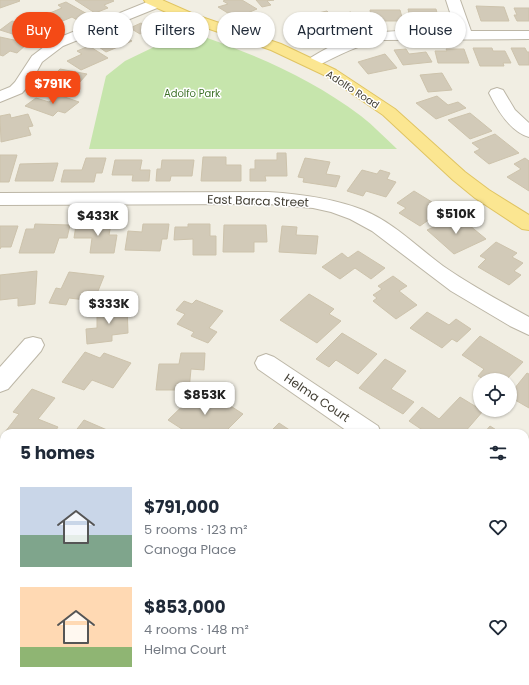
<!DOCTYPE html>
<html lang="en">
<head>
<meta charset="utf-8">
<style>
	:root { --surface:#fff; --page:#f2f2f3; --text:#1f2937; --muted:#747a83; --accent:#f44a16 }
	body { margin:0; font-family:Poppins,sans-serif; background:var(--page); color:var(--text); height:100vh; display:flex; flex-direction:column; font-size:15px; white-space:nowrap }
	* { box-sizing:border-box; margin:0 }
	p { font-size:13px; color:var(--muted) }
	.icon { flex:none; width:22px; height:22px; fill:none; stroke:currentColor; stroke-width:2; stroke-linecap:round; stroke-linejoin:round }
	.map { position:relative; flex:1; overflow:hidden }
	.side { position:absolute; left:0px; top:429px; width:529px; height:256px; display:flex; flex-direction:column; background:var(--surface); border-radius:12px 12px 0 0; box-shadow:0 1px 3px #0004 }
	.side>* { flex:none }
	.banner { position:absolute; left:12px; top:12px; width:505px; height:36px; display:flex; gap:8px }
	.controls { position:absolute; left:473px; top:373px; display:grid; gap:8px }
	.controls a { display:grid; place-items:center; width:44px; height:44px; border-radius:50%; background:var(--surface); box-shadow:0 1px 3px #0004; font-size:20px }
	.price { position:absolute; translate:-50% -34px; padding:0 9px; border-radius:8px; background:#fff; color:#222; font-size:13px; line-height:26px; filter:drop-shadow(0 1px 2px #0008) }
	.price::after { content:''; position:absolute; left:50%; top:24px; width:12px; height:9px; margin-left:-6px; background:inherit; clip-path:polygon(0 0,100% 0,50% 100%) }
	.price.selected { background:var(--accent); color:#fff }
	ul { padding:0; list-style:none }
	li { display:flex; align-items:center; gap:12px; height:100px; padding:0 20px }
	li span { display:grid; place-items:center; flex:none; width:112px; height:80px; border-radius:0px; color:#555 }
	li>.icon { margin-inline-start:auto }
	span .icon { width:48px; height:48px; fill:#fffc; stroke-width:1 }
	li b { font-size:17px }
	h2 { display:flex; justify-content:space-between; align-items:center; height:48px; padding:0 20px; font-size:17px }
	.chip { padding:0 14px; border-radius:18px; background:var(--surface); box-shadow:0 1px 3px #0004; font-size:14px; line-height:36px }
	.chip.selected { background:var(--accent); color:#fff }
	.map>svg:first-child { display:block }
	.green { fill:#c6e5ac }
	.building { fill:#d2cab8; stroke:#cdc3ac }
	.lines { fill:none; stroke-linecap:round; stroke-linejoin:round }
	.minor-casing { stroke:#bcb6a6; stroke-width:2 }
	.major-casing { stroke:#e0c462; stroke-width:2 }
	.minor { fill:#fff; fill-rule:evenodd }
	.major { fill:#fbe691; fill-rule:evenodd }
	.labels { text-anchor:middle; stroke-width:3; stroke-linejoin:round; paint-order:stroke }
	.far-street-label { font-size:10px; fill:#423e33; stroke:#fff }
	.far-park-label { font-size:10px; fill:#3e7229; stroke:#fff }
	.street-label { font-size:12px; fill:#423e33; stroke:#fff }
</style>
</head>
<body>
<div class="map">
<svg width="529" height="685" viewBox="0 0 529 685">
	<rect width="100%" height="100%" fill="#f1eee3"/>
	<path class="green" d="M 187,31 C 249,52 308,76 361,116 C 374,126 385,138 397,149 L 89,149 L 106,76 L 125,61 Z"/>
	<g class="building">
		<polygon points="0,0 19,0 20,1 0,8"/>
		<polygon points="75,0 112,0 114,1 104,5 108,8 95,13"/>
		<polygon points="226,0 242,0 257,9 240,16 236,13 231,15 218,7 228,4 223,1"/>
		<polygon points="256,0 274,0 267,1 271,5 262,7"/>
		<polygon points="66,2 89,15 77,20 72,17 58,23 45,15 62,8 58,5"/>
		<polygon points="476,6 504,7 509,21 481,21"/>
		<polygon points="514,8 529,8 529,21 517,21 514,15 517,15"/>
		<polygon points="408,9 436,9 439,20 427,20 428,22 411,22"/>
		<polygon points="370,10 400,10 403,21 372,21"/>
		<polygon points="327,11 332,16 351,12 360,21 349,24 352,26 334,30 318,13"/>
		<polygon points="313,20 330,34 317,37 313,34 297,39 285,29"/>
		<polygon points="12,21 24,24 29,21 53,28 44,34 31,30 22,37 0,30"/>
		<polygon points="161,22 172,29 150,37 143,33 140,34 130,28 141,23 147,27"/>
		<polygon points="118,32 132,41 106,52 92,42"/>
		<polygon points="0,37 28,43 17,53 10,51 3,56 0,55"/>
		<polygon points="89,46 108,58 81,70 67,61 82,54 77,51"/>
		<polygon points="473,48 492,48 493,51 505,51 511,63 503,63 504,66 480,66"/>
		<polygon points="511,48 525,48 527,52 529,52 529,65 519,65"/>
		<polygon points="406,49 409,54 426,52 432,62 403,65 394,50"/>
		<polygon points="446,49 464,49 469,63 438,63 435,51 447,51"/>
		<polygon points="385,54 397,68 368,74 358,62"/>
		<polygon points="60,69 87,74 72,91 51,87 58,79 51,78"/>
		<polygon points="442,73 452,90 428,92 420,75"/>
		<polygon points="59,95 79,102 65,113 58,111 53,116 25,106 36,98 49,102"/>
		<polygon points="437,96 448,105 458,102 466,108 436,119 416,103"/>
		<polygon points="470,113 492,131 470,139 448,120"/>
		<polygon points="10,114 11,118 28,114 33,126 28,127 31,135 1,142 0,116"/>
		<polygon points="495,134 519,153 489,164 474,152 480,149 472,143"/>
		<polygon points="277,153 286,153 287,176 265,176 266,181 250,181 250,169 255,169 255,160 277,160"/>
		<polygon points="0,155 17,155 9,182 0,182"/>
		<polygon points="203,157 226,157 226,165 241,165 241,181 201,181"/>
		<polygon points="86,158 106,158 102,173 96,173 94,182 61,182 64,170 82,170"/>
		<polygon points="305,158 330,162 326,174 340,176 336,187 303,182 304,178 298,177"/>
		<polygon points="525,158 529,161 529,191 507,177 521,169 514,164"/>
		<polygon points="115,160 142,160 140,170 150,170 149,181 132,181 133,175 112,175"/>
		<polygon points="162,160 194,160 192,176 171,176 170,181 156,181 157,169 161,169"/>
		<polygon points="58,163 53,181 15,181 20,164"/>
		<polygon points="362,170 377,174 380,170 390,173 387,179 396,182 386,197 366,191 363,196 347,191"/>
		<polygon points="414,191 440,207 430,214 434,216 420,226 399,213 406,208 397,203"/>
		<polygon points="458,216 486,239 454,254 427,230"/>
		<polygon points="35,224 70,225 67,238 59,238 54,253 19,253 26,229 34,229"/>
		<polygon points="111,224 109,235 117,235 114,253 90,253 92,238 74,238 76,225"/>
		<polygon points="143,224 169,224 167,239 162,239 160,251 125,250 128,231 142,232"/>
		<polygon points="188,224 210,224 210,236 216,236 216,255 193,255 193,239 174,240 175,227 188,227"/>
		<polygon points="224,225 266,225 267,242 254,242 254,252 223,252"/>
		<polygon points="0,226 18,226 11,247 1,247 0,249"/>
		<polygon points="282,226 297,227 296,235 318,236 316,254 279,252"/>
		<polygon points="496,242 517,253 512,257 523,263 514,271 521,275 509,285 478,267 486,259 480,256"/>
		<polygon points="358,251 385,268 371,279 355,268 340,279 322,267 342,253 348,258"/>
		<polygon points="37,271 35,304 18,306 18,298 0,300 0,275"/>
		<polygon points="69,272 104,276 94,301 69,298 66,305 49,303 56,288 61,289"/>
		<polygon points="393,276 407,286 399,291 417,305 396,319 373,301 377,298 373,295 382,289 378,286"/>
		<polygon points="309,294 334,309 329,314 341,321 317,343 280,320"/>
		<polygon points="196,300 223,311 209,328 217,332 208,343 191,336 194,332 177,324 185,314 176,310 184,301 192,304"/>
		<polygon points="127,305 128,333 112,335 112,341 87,344 86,329 97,328 97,309"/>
		<polygon points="427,312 449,325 456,319 471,329 457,342 452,339 442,348 410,328"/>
		<polygon points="342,333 377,354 358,374 336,360 329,367 316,359"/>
		<polygon points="480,336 523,362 506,380 485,380 478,376 484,369 462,355"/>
		<polygon points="85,352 100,358 104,353 131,363 113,388 92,380 84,390 62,382"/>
		<polygon points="181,353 205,353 204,370 191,369 189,390 156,390 159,364 179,364"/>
		<polygon points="385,359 406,371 391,389 414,402 403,414 359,388"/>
		<polygon points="527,373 529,374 529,408 510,397 510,394"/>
		<polygon points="32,389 55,398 38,419 58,427 54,433 8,433 5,432 19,414 13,412"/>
		<polygon points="196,393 206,400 212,394 243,414 224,433 214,433 209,429 205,433 188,433 168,420"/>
		<polygon points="460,397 483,411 464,433 457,431 455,433 427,433 409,421 422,407 439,419"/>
		<polygon points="84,420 114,433 74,433"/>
		<polygon points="279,423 294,433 269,433"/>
		<polygon points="490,426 501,433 484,433"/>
		<polygon points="529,474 529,497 525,494 525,479"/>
		<polygon points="4,563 4,597 0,594 0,568"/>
		<polygon points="121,681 157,681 153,685 125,685"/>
		<polygon points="178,681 209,681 206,685 174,685"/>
		<polygon points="378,681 465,681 463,685 380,685 377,682"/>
	</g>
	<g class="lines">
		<defs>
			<g id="minor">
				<polygon points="152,0 162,0 164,3 162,6 63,46 42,62 30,84 22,93 0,102 0,91 10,87 15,82 32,56 53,40"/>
				<path d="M 446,0 L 460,0 L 471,31 L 529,31 L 529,39 L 382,40 C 358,45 339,55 317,66 L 312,68 L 307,66 L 304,63 L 307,60 C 317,54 326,48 337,44 C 375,27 416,31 456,31 Z"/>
				<path d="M 497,88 L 503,90 L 515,110 L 529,123 L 529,137 C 510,132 497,109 489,93 L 491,90 Z"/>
				<path d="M 268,192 C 300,194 332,198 363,210 C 393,222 417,247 443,266 C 470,285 500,301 529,317 L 529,335 L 510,326 L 451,291 L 372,231 L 350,219 L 331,212 L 313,208 L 268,204 L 0,205 L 0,193 Z"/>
				<polygon points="33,337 41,339 44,345 41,351 8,389 0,392 0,367 25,339"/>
				<polygon points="266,354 274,357 378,426 381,433 350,433 258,369 255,363 258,357"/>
				<polygon points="0,459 4,461 4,483 0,482"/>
				<polygon points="525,526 529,527 529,553 525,552"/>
				<polygon points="529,649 529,684 523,685 514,681 525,681 525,651"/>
				<polygon points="286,681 318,681 320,685 288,685"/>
			</g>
			<polygon id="major" points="144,0 162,0 196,15 281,44 336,70 395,109 465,172 489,190 529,215 529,230 522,229 475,198 453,180 383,115 326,76 271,50 186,21 146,3"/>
		</defs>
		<use href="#minor" class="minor-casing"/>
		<use href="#major" class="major-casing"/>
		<use href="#minor" class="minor"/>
		<use href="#major" class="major"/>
	</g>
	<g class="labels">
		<g class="far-street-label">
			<text transform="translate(353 89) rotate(33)" y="4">Adolfo Road</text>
		</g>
		<g class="far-park-label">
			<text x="192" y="97">Adolfo Park</text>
		</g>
		<g class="street-label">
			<text transform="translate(258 201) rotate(2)" y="4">East Barca Street</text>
			<text transform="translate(317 398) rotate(34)" y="4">Helma Court</text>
		</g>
	</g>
</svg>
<div class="controls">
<a><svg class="icon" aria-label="locate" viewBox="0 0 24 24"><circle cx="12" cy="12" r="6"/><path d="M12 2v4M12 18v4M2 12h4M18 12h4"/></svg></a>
</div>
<b class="price selected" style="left:53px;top:105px">$791K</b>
<b class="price" style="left:456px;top:235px">$510K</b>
<b class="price" style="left:98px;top:237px">$433K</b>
<b class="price" style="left:109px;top:325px">$333K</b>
<b class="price" style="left:205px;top:416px">$853K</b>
<div class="banner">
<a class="chip selected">Buy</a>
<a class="chip">Rent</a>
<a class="chip">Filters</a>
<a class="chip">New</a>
<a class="chip">Apartment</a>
<a class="chip">House</a>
</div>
<section class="side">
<h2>5 homes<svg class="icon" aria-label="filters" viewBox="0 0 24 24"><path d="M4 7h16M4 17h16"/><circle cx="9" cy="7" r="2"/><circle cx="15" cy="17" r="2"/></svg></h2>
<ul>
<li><span style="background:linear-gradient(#c9d6e8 60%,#7fa58c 0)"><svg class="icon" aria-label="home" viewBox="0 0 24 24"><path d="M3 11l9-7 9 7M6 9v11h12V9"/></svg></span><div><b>$791,000</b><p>5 rooms · 123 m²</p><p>Canoga Place</p></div><svg class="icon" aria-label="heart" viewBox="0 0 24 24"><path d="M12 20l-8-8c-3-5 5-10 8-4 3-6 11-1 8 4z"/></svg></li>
<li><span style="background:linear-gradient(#ffd9b3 75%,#8fb573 0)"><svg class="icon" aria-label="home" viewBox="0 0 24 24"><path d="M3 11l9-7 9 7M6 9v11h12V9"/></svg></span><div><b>$853,000</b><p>4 rooms · 148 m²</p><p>Helma Court</p></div><svg class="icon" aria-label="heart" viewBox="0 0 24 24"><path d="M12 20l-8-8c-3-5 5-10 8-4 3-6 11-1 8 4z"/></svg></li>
</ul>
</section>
</div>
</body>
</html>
